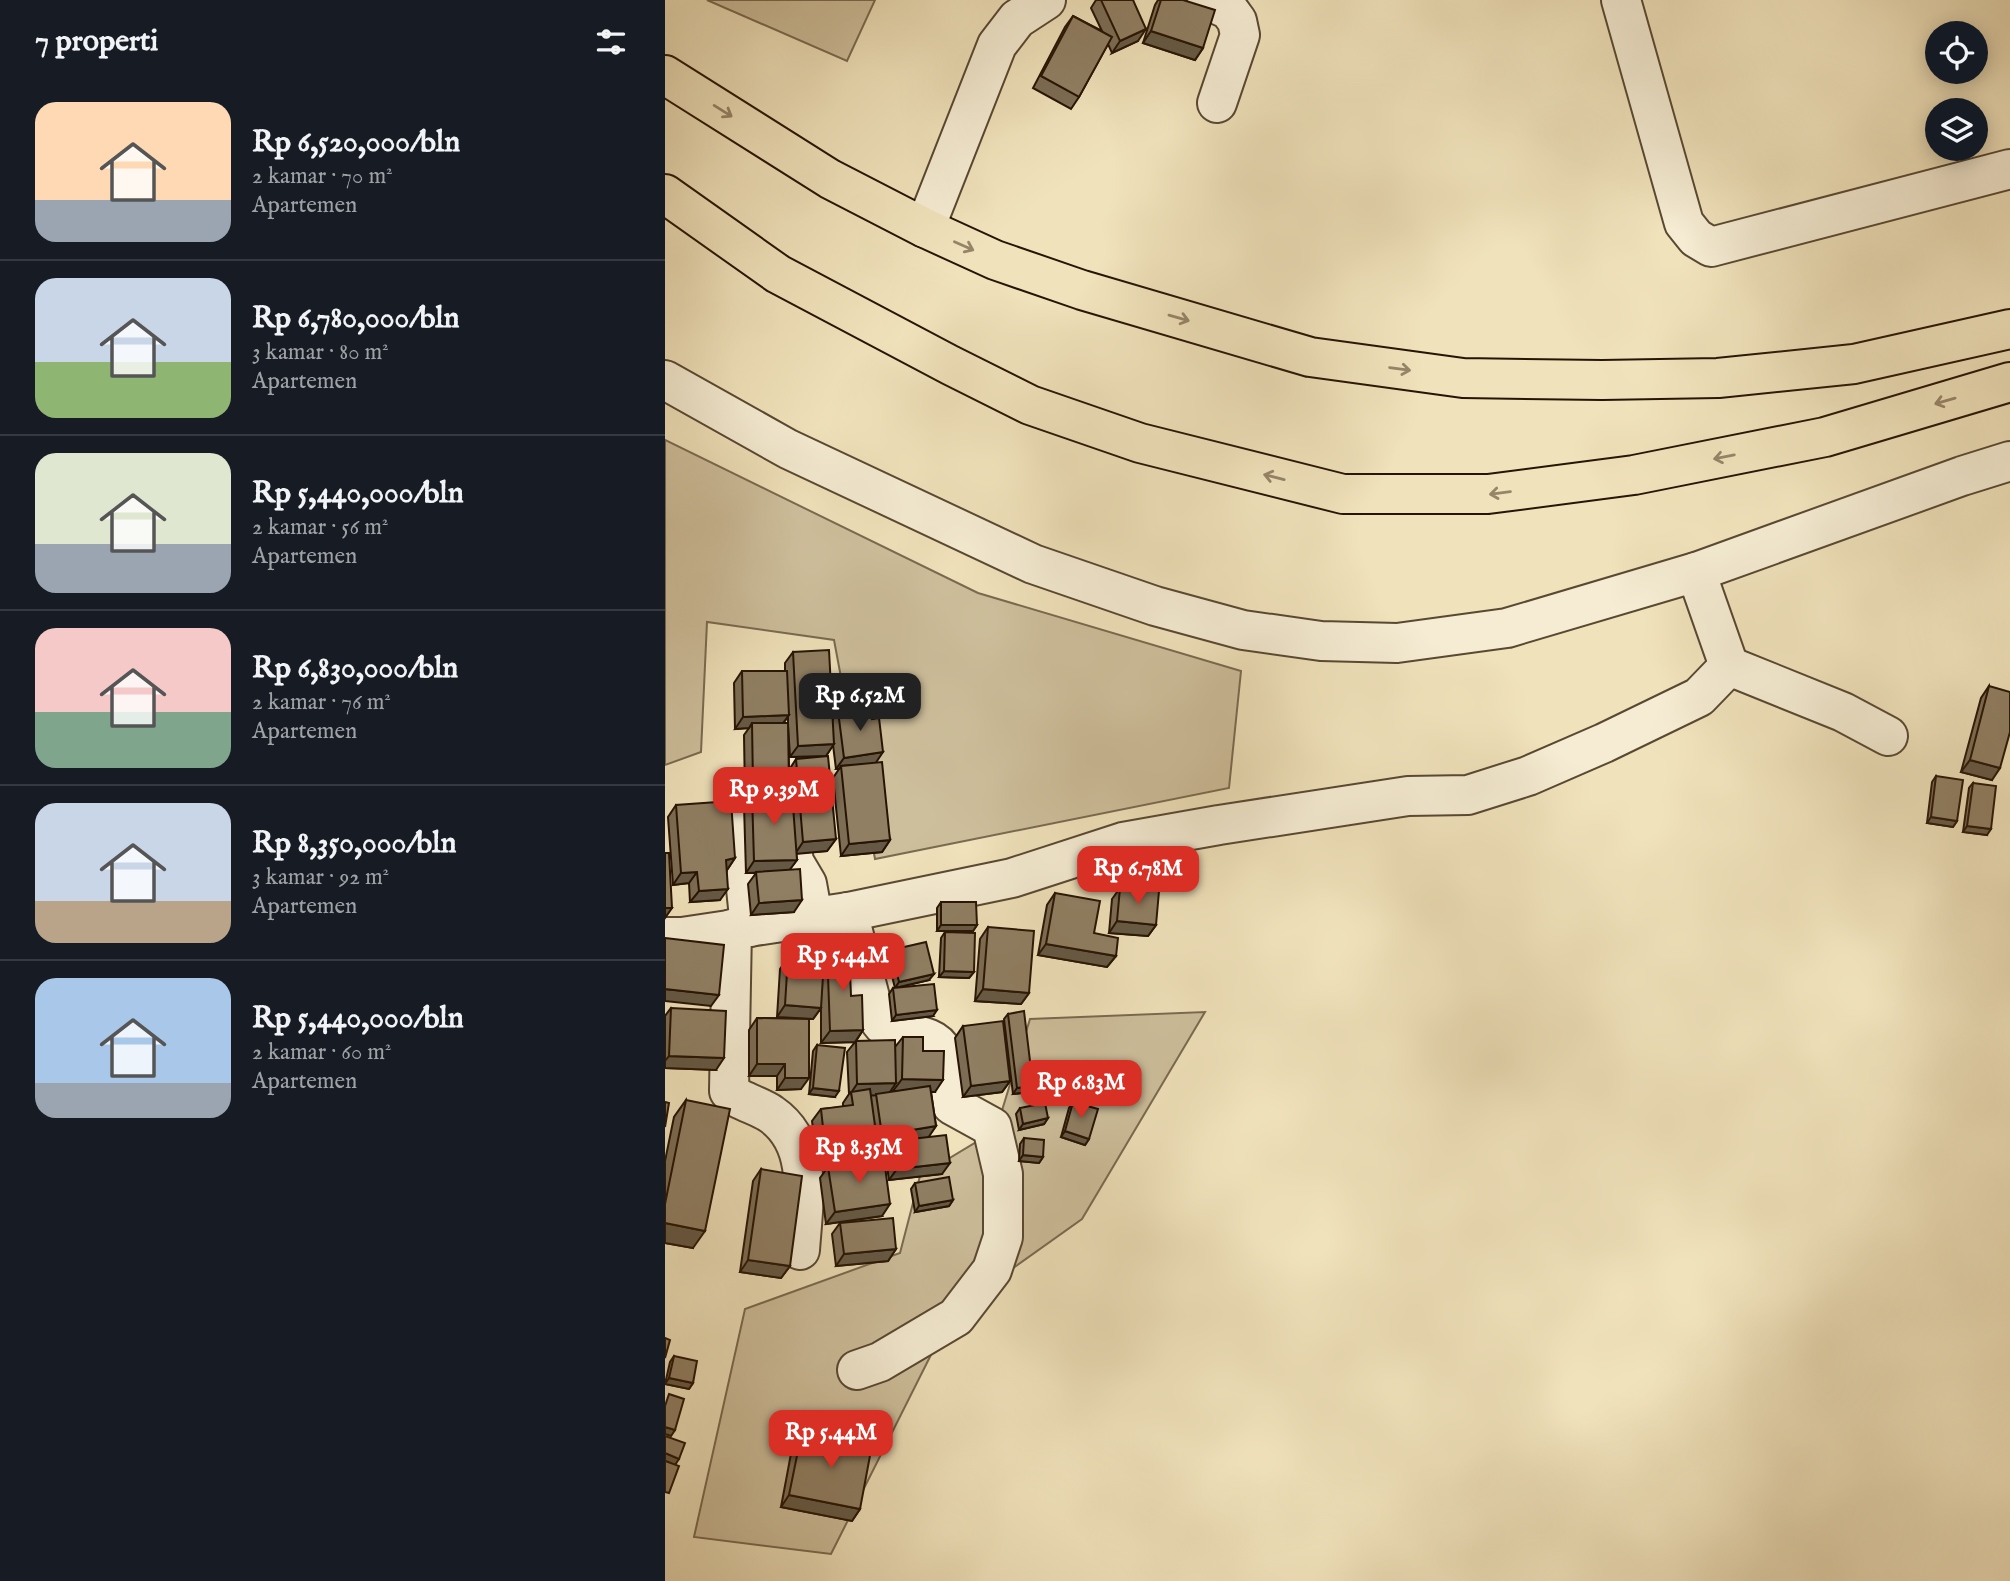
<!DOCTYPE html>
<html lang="id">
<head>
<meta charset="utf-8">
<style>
	:root { --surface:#171b24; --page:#242831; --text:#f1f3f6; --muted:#9ea1a6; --line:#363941; --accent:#d93025 }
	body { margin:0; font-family:"IM FELL English",serif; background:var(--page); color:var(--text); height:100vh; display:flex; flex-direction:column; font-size:26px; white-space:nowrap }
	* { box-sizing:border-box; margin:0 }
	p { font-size:23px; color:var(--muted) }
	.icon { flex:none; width:38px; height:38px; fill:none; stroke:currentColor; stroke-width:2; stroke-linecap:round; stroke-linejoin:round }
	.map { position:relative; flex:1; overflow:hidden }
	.details { display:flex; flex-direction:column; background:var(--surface); width:665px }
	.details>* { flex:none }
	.controls { position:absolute; left:1260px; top:21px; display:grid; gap:14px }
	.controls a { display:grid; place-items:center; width:63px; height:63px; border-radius:50%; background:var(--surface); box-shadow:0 4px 18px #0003; font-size:35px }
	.price { position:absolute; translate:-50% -60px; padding:0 16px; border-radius:14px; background:var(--accent); color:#fff; font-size:23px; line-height:46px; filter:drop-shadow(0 2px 4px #0008) }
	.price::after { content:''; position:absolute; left:50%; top:42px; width:21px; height:16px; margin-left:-10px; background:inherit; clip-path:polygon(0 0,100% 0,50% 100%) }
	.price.active { background:#222; color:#fff }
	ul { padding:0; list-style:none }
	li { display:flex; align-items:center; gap:21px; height:175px; padding:0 35px }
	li+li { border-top:2px solid var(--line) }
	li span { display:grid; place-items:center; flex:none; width:196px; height:140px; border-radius:21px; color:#555 }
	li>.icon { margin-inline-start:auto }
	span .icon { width:84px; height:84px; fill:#fffc; stroke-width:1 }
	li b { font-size:30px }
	h2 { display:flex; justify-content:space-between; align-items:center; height:84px; padding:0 35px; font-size:30px }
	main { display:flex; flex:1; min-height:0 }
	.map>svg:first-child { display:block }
	.green { fill:#cebf9c; stroke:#7a6a50; stroke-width:2 }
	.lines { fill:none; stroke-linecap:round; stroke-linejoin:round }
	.minor-casing { stroke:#594832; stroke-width:42 }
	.highway-casing { stroke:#271404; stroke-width:42 }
	.minor { stroke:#f5ecd3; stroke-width:38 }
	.highway { stroke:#f0e2bb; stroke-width:38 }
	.wall { fill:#7c6d55; stroke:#271404; stroke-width:2; fill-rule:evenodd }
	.shaded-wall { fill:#655945; stroke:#271404; stroke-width:2 }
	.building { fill:#907f63; stroke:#271404; stroke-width:2 }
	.oneway { stroke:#968569 }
</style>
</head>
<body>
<main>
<section class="details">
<h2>7 properti<svg class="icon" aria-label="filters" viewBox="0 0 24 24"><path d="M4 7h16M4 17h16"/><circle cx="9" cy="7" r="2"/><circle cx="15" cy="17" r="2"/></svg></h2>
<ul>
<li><span style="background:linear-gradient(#ffd9b3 70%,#9aa5b1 0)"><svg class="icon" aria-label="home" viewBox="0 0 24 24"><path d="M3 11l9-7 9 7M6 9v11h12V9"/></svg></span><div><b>Rp 6,520,000/bln</b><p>2 kamar · 70 m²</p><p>Apartemen</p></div></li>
<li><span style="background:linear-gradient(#c9d6e8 60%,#8fb573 0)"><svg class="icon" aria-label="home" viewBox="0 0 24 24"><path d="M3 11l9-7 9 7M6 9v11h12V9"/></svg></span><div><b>Rp 6,780,000/bln</b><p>3 kamar · 80 m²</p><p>Apartemen</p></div></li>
<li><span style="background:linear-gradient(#dfe7d0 65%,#9aa5b1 0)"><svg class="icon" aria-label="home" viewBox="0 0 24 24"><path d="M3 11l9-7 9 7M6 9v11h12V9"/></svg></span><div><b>Rp 5,440,000/bln</b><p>2 kamar · 56 m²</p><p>Apartemen</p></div></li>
<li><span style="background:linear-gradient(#f6c9c9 60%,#7fa58c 0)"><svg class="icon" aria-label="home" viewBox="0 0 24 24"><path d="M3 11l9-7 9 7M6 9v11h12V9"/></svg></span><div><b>Rp 6,830,000/bln</b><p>2 kamar · 76 m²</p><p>Apartemen</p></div></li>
<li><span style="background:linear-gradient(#c9d6e8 70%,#b9a48a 0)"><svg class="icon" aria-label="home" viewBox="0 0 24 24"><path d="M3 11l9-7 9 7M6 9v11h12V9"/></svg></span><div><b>Rp 8,350,000/bln</b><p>3 kamar · 92 m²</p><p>Apartemen</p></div></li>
<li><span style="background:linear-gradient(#a9c7e8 75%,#9aa5b1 0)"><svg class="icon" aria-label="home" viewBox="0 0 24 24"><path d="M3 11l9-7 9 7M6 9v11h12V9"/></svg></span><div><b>Rp 5,440,000/bln</b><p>2 kamar · 60 m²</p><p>Apartemen</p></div></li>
</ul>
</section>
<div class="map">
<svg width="1345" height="1581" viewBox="0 0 1345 1581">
	<rect width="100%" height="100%" fill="#f0e2bb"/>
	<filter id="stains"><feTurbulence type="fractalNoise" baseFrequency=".00286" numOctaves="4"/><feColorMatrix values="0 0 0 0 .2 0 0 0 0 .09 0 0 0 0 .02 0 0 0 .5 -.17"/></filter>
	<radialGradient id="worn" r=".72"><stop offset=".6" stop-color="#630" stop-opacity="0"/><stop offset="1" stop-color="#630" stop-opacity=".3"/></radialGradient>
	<g class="green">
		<polygon points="42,0 210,0 182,61"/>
		<polygon points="0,440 313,593 576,671 564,788 210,859 169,640 42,622 36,752 0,765"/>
		<polygon points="540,1012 417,1219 288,1311 166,1554 29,1537 80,1309 235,1253 255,1176 331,1130 365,1019"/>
	</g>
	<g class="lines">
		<defs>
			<g id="minor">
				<polyline points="542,0 564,10 572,21 575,35 552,103"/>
				<polyline points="956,0 1019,223 1031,238 1046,247 1345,169"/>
				<polyline points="260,228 332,45 352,19 381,0"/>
				<polyline points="0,380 123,449 368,564 490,606 578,630 656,641 732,643 842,628 1031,572 1297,476 1345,461"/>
				<polyline points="1064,666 1178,712 1223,736"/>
				<polyline points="117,735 120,795 129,862 142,884 148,917"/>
				<polyline points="75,830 85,927"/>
				<path d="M 183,912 L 208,1009 C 211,1015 214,1022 220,1027 C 236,1039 267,1029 278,1052 C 285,1068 285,1087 287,1105 L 327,1127 L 338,1174 L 338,1237 L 327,1270 L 291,1317 L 215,1362 L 192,1370"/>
				<path d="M 67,929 L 64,1091 C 71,1100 95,1106 106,1114 C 150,1144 138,1204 135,1250"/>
				<polyline points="0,937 17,937 183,912 347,878 458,842 554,825 743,796 803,795 863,776 939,743 1034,697 1064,666 1031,572"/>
			</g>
			<g id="highway">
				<polyline points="0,75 165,179 260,228 330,260 417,290 645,357 798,378 937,380 1053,378 1189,364 1345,329"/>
				<polyline points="0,194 113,274 285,365 365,405 475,443 678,494 823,494 969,475 1160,437 1345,382"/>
			</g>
		</defs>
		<use href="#minor" class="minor-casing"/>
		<use href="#highway" class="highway-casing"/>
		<use href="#minor" class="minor"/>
		<use href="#highway" class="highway"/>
	</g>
	<g class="wall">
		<polygon points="431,0 468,0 473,41 447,53 443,44 414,97 406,109 368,88 400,27 408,16 437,31 426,8"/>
		<polygon points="493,0 518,0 538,48 530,60 478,43 490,5"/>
		<path d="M 128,652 L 168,719 L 173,711 L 211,762 L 225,840 L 217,852 L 176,856 L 168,778 L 174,769 L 171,769 L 168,745 L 161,756 L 125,757 L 123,725 L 124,770 L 131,759 L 171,839 L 162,851 L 131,853 L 132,860 L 125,869 L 129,912 L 86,915 L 83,884 L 91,873 L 81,873 L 79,805 L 87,794 L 80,794 L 79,735 L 84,728 L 70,729 L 69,683 L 77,671 L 120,671 L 120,663 ZM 123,717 L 123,723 L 118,723 ZM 124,782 L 125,793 L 116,793 Z"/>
		<polygon points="1324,686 1327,780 1296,772 1316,698"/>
		<polygon points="1271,776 1292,821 1288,827 1262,823 1267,782"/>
		<polygon points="1308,783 1322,835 1298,832 1304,788"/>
		<polygon points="11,805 70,858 62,870 55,900 25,902 24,883 8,885 3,817"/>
		<polygon points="455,888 491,925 483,936 444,933 447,899"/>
		<polygon points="390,893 451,956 442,967 373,955 382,905"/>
		<polygon points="276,902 312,925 308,931 272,931 272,908"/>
		<polygon points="323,927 364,993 356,1004 310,1001 315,939"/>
		<polygon points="280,932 309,972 304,978 274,977 276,938"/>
		<polygon points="162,948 186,996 198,1030 191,1041 230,1047 238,1037 258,1051 270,1092 266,1092 271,1126 263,1137 277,1174 224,1180 220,1153 227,1143 209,1146 209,1144 203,1151 152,1158 147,1121 156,1109 178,1107 178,1103 184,1094 182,1052 190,1042 156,1043 156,1008 148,1019 144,1019 136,1089 112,1090 112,1076 84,1076 84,1030 92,1018 139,1019 112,1017 115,969 123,957 154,959"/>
		<polygon points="226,950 264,980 230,988 222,956"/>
		<polygon points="228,988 268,1016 227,1021 224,994"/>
		<polygon points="6,1008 51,1070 0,1068 0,1016"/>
		<polygon points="343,1014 368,1086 364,1092 348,1094 339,1019"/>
		<polygon points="298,1026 345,1081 337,1092 298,1097 290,1038"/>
		<polygon points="152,1045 170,1097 144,1094 148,1051"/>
		<polygon points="21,1100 28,1248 0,1243 0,1161 9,1117"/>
		<polygon points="408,1102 424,1139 420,1145 396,1137 404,1108"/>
		<polygon points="355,1108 383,1118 379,1124 354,1130 351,1114"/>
		<polygon points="359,1138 378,1157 374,1163 354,1161 355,1144"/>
		<polygon points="163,1167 217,1216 161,1224 155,1178"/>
		<polygon points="96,1169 125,1266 116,1278 75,1272 88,1181"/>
		<polygon points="250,1183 288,1200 284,1206 250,1212 246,1189"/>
		<polygon points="175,1223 231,1249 223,1261 171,1266 167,1234"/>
		<polygon points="9,1356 28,1383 24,1389 0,1384 5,1362"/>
		<polygon points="137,1431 195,1509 187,1521 116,1507 128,1443"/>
	</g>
	<g class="shaded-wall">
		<polygon points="481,29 473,41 447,53 455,41"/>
		<polygon points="486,31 538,48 530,60 478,43"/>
		<polygon points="124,715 115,727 87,723 84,728 70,729 78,717"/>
		<polygon points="169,744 161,756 125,757 133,746"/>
		<polygon points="218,752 210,764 176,766 174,769 171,769 179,758"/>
		<polygon points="1305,760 1335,768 1327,780 1296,772"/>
		<polygon points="124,782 116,794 80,794 88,783"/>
		<polygon points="1266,817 1292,821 1288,827 1262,823"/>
		<polygon points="1302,826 1326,829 1322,835 1298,832"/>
		<polygon points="171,839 162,851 130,854 138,842"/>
		<polygon points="225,840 217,852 176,856 184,844"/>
		<polygon points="70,858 62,870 52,871 61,860"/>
		<polygon points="132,860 123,872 81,873 89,861"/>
		<polygon points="32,872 24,883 8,885 16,873"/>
		<polygon points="63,889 55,900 25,902 34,891"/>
		<polygon points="137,900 129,912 86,915 94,903"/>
		<polygon points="0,908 7,908 0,918"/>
		<polygon points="452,921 491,925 483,936 444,933"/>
		<polygon points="276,925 312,925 308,931 272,931"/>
		<polygon points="381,944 451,956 442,967 373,955"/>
		<polygon points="279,971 309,972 304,978 274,977"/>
		<polygon points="269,974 264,980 230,988 234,982"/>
		<polygon points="0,989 54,995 46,1006 0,1001"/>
		<polygon points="318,989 364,993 356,1004 310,1001"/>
		<polygon points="120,1005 156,1008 148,1019 112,1017"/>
		<polygon points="272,1010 268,1016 227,1021 231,1015"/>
		<polygon points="198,1030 190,1042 156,1043 165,1031"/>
		<polygon points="4,1056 59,1058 51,1070 0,1068 0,1061"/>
		<polygon points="92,1064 120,1064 112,1076 84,1076"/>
		<polygon points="120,1078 144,1078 136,1089 112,1090"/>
		<polygon points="237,1079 278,1080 270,1092 228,1091"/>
		<polygon points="345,1081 337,1092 298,1097 306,1086"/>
		<polygon points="231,1083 223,1095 187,1096 186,1093 192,1084"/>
		<polygon points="368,1086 364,1092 348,1094 352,1088"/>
		<polygon points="148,1088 174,1091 170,1097 144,1094"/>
		<polygon points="383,1118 379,1124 354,1130 358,1124"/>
		<polygon points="271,1126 263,1138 229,1141 227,1143 209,1146 217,1135"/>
		<polygon points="400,1131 424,1139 420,1145 396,1137"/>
		<polygon points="212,1140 203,1151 152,1158 160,1146"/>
		<polygon points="358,1155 378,1157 374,1163 354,1161"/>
		<polygon points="285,1163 277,1174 224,1180 232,1169"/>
		<polygon points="288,1200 284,1206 250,1212 254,1206"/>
		<polygon points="225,1204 217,1216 161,1224 170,1212"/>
		<polygon points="0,1223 40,1231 28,1248 0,1243"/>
		<polygon points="231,1249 223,1261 171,1266 179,1254"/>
		<polygon points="83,1260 125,1266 116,1278 75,1272"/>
		<polygon points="4,1378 28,1383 24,1389 0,1384"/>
		<polygon points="0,1427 10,1430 6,1436 0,1434"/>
		<polygon points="0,1453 14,1459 10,1465 0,1461"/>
		<polygon points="124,1495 195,1509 187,1521 116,1507"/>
	</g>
	<g class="building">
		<polygon points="436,0 468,0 481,29 455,41"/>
		<polygon points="496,0 518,0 550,10 538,48 486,31"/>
		<polygon points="408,16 447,37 414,97 376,76"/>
		<polygon points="164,650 169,744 133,746 128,652"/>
		<polygon points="77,671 122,671 124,715 78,717"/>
		<polygon points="1324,686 1345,692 1345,732 1335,768 1305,760"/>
		<polygon points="205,707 207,719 214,718 218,752 179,758 173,711"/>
		<polygon points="87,723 123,723 124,782 88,783"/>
		<polygon points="163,756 171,839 138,842 131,759"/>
		<polygon points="217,762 225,840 184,844 176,766"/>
		<polygon points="1271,776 1298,780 1292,821 1266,817"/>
		<polygon points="1308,783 1331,786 1326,829 1302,826"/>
		<polygon points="127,792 132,860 89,861 87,794"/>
		<polygon points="66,801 70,858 61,860 63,889 34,891 32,872 16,873 11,805"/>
		<polygon points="0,853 4,853 7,908 0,908"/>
		<polygon points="135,869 137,900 94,903 91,872"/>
		<polygon points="455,888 494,891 491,925 452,921"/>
		<polygon points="390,893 435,901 429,933 453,938 451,956 381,944"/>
		<polygon points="276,902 311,902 312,925 276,925"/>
		<polygon points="323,927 369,931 364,993 318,989"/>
		<polygon points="280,932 310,933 309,972 279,971"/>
		<polygon points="0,938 59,945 54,995 0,989"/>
		<polygon points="261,942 269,974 234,982 226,950"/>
		<polygon points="184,947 186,996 197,995 198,1030 165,1031 162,948"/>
		<polygon points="123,957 159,960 156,1008 120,1005"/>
		<polygon points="269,984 272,1010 231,1015 228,988"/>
		<polygon points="6,1008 61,1011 59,1058 4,1056"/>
		<polygon points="359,1011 368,1086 352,1088 343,1014"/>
		<polygon points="92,1018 144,1019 144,1078 120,1078 120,1064 92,1064"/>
		<polygon points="338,1021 345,1081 306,1086 298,1026"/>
		<polygon points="238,1037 258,1037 258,1051 279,1051 278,1080 237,1079"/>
		<polygon points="230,1040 231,1083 192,1084 191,1041"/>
		<polygon points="152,1045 180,1048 174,1091 148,1088"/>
		<polygon points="265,1086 271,1126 217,1135 211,1094"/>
		<polygon points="205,1089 212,1140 160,1146 156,1109 188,1105 186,1092"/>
		<polygon points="21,1100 65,1109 40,1231 0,1223 0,1204"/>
		<polygon points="0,1102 4,1103 0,1127"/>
		<polygon points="408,1102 433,1109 424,1139 400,1131"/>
		<polygon points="380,1103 383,1118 358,1124 355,1108"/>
		<polygon points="281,1135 285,1163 232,1169 229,1141"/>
		<polygon points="359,1138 379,1140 378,1157 358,1155"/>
		<polygon points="219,1159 225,1204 170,1212 163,1167"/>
		<polygon points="96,1169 137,1176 125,1266 83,1260"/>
		<polygon points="284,1177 288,1200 254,1206 250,1183"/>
		<polygon points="228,1218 231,1249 179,1254 175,1223"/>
		<polygon points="0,1338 5,1340 0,1358"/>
		<polygon points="9,1356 32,1361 28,1383 4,1378"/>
		<polygon points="4,1394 19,1399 10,1430 0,1427 0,1406"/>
		<polygon points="137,1431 207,1445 195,1509 124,1495"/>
		<polygon points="0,1436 20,1443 14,1459 0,1453"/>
		<polygon points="0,1461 14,1466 4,1493 0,1492"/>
	</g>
	<defs><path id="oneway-shaft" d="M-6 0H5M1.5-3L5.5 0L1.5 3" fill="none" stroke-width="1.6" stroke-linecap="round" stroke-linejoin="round" transform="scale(1.75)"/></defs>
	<g class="oneway">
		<use href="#oneway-shaft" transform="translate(58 111) rotate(32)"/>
		<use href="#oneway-shaft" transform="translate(299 246) rotate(24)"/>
		<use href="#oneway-shaft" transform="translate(514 318) rotate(16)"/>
		<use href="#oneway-shaft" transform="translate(735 369) rotate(8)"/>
		<use href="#oneway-shaft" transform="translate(1280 401) rotate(164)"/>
		<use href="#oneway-shaft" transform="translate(1059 457) rotate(169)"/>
		<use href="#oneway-shaft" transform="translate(609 477) rotate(-166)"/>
		<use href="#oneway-shaft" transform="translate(835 493) rotate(173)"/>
	</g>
	<rect width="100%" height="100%" filter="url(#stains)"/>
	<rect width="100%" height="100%" fill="url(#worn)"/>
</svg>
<div class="controls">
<a><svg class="icon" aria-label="locate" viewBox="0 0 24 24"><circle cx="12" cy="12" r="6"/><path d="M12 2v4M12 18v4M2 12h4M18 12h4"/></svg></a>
<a><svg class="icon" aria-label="layers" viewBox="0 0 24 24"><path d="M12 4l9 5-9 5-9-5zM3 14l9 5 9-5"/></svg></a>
</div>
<b class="price active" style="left:195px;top:733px">Rp 6.52M</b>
<b class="price" style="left:109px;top:827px">Rp 9.39M</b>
<b class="price" style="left:473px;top:906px">Rp 6.78M</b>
<b class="price" style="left:178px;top:993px">Rp 5.44M</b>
<b class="price" style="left:416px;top:1120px">Rp 6.83M</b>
<b class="price" style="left:194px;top:1185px">Rp 8.35M</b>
<b class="price" style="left:166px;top:1470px">Rp 5.44M</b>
</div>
</main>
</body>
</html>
